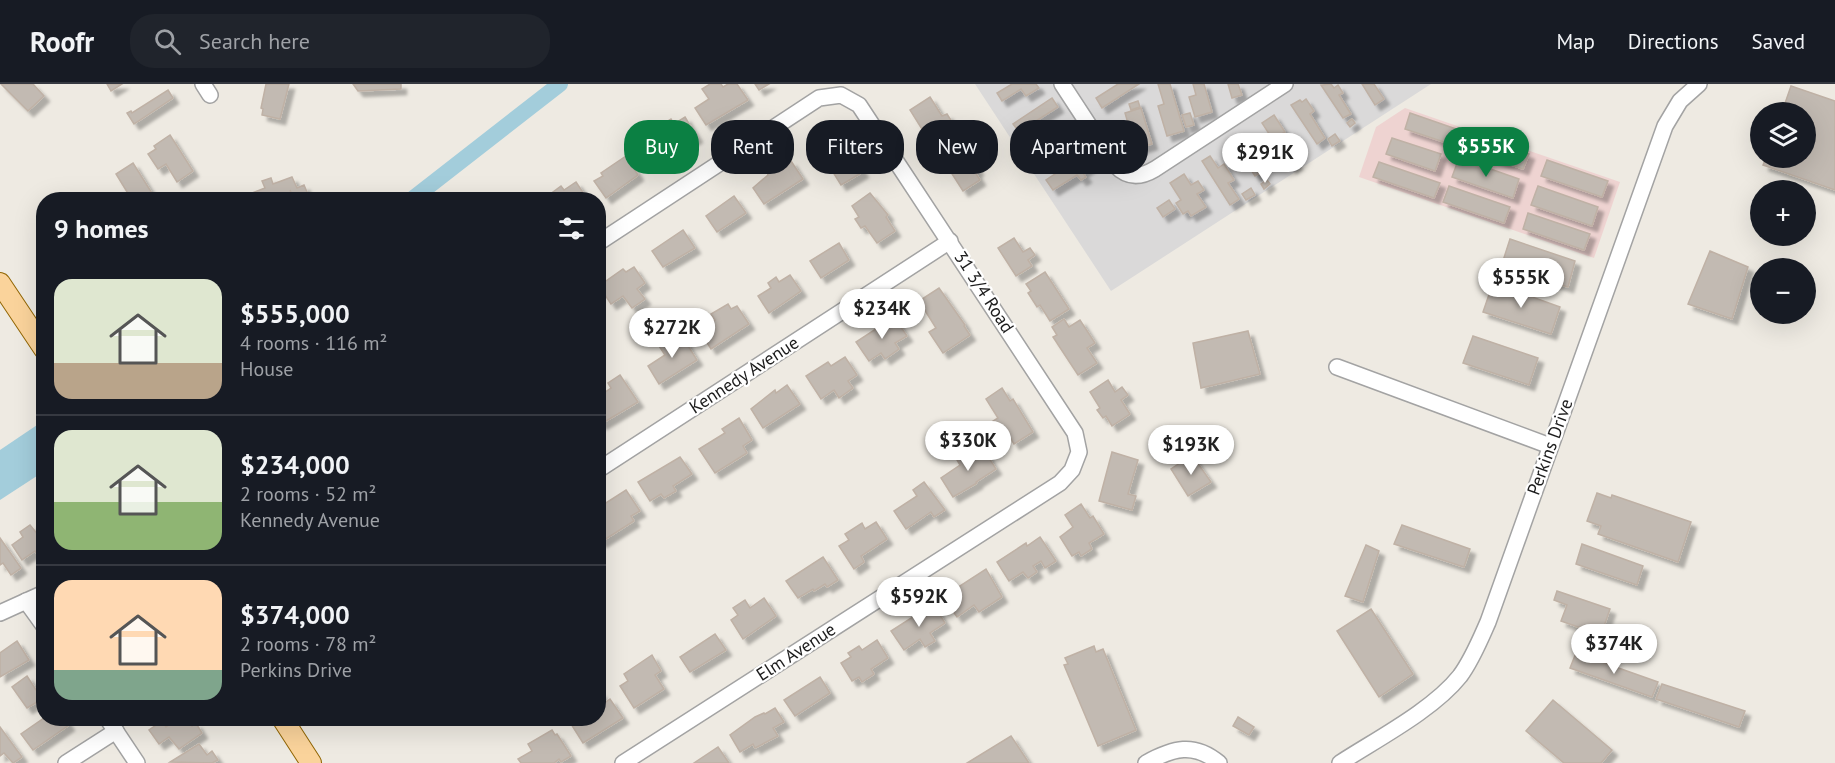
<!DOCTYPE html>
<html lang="en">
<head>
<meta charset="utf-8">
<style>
	:root { --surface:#171b24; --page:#20242c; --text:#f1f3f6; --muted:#9ea1a6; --line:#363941; --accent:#0b8043 }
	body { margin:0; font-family:"PT Sans",sans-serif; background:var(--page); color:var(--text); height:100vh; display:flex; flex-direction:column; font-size:22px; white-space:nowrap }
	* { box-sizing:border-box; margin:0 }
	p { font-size:20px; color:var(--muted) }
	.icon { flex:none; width:33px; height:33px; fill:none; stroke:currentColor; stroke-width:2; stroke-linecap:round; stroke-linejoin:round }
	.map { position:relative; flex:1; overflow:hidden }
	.drawer { position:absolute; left:36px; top:108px; width:570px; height:534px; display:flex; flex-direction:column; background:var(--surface); border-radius:24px; box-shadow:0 6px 24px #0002 }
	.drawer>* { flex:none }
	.guide { position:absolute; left:624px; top:36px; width:570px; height:54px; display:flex; gap:12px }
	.buttons { position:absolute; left:1750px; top:18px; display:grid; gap:12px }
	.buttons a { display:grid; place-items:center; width:66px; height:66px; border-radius:50%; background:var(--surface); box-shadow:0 6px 24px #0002; font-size:30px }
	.price { position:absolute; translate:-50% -51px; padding:0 14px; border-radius:21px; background:#fff; color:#222; font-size:20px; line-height:39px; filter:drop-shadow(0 2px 3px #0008) }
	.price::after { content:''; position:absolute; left:50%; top:36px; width:18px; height:14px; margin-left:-9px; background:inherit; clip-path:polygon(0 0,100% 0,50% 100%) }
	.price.selected { background:var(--accent); color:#fff }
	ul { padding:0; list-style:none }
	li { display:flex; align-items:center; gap:18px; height:150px; padding:0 18px }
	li+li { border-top:2px solid var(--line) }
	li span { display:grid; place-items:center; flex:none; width:168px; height:120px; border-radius:18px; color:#555 }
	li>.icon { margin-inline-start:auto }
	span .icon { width:72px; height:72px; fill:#fffc; stroke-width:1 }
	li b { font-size:26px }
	h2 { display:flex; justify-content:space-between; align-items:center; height:72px; padding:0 18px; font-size:26px }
	.tag { padding:0 21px; border-radius:24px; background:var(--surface); box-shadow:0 6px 24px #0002; font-size:21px; line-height:54px }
	.tag.selected { background:var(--accent); color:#fff }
	header { display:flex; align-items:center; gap:36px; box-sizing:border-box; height:84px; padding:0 30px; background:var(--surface); border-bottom:2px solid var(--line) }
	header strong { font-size:28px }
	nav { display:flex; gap:33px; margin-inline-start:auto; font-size:21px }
	.search { width:420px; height:54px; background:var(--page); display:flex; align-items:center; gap:15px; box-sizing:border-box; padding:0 21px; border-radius:24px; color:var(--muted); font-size:22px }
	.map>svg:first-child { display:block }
	.residential { fill:#dad9d9 }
	.commercial { fill:#eed3d1 }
	.water { fill:#a3cddb }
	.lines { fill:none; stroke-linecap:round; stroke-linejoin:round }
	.canal { stroke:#a3cddb; stroke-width:16 }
	.building { fill:#c2bab2; stroke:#bfb1a5; stroke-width:1.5; filter:url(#shadow) }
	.minor-casing { stroke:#a3a3a3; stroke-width:18 }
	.major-casing { stroke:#926603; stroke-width:22 }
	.minor { stroke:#fff; stroke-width:15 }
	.major { stroke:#fad39b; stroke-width:20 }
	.labels { text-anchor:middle; stroke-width:4.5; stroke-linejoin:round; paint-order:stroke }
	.street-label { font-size:18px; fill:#1c1c1c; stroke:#fff }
</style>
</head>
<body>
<header>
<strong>Roofr</strong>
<div class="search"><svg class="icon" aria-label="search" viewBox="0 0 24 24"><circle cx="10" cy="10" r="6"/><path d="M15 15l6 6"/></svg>Search here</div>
<nav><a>Map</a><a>Directions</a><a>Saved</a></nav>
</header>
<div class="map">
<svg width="1835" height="679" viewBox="0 0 1835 679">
	<defs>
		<filter id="shadow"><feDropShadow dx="5.5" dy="5.5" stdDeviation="1.5" flood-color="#0004"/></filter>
	</defs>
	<rect width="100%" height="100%" fill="#eeeae2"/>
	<polygon class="residential" points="975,0 1431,0 1111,207"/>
	<polygon class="commercial" points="1405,24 1620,98 1594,174 1359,93 1376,43"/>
	<polygon class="water" points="43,337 43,388 0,416 0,366"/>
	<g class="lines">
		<polyline class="canal" points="411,116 560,0"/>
	</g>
	<g class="building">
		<polygon points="1,0 33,0 44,12 28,27"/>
		<polygon points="107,0 122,0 111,7"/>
		<polygon points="266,0 289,0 280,35 262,31 263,25 261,24"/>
		<polygon points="353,0 401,0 401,5 358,7"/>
		<polygon points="710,0 721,0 723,3 728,0 737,0 748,16 706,41 695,24 709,15 702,5"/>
		<polygon points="755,0 769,0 759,6"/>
		<polygon points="1012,0 1036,0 1039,4 1026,12 1021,5 1002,17 997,9"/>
		<polygon points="1118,0 1139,0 1102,24 1096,14"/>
		<polygon points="1158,0 1170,0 1184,47 1167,52 1158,22 1164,20"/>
		<polygon points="1193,0 1204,0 1212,28 1195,33 1189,13 1196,11"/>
		<polygon points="1228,0 1238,0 1242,11 1232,14"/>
		<polygon points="1331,0 1334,4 1338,1 1343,9 1339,11 1351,30 1343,34 1321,1"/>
		<polygon points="1362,0 1374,0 1384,15 1375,21"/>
		<polygon points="1791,2 1835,17 1835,106 1763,81 1766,74 1806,74 1806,28 1782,28"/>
		<polygon points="168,6 173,14 134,40 127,29 131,27 132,29"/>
		<polygon points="930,13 942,32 947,30 954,41 930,58 910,26"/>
		<polygon points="1052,14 1058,23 1019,48 1013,40"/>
		<polygon points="1306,15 1314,27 1310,30 1325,54 1317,60 1291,21 1300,16 1302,18"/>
		<polygon points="1138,17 1140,23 1131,26 1129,20"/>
		<polygon points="1141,24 1152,60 1136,65 1132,53 1130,54 1127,47 1130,46 1125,29"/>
		<polygon points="1190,29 1194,41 1186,43 1182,31"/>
		<polygon points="1410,29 1459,46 1453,61 1405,45"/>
		<polygon points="1274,31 1285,48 1280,51 1293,71 1286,76 1262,39"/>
		<polygon points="685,33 697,53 655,80 643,61 659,51 655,45 671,35 674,40"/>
		<polygon points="1352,35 1355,39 1350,43 1347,39"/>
		<polygon points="1068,43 1074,52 1071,54 1077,65 1063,74 1056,64 1041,74 1035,65"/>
		<polygon points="835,46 863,88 841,101 815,59"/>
		<polygon points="1467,49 1529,70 1523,85 1462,64"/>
		<polygon points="1335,50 1340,57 1332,62 1328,55"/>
		<polygon points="170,51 193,87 177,98 166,80 158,85 148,70 156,65 154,62"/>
		<polygon points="1240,53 1243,57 1248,54 1255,65 1250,68 1262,88 1255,92 1233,58"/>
		<polygon points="1392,54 1441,70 1435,87 1386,70"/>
		<polygon points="962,60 978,86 975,88 980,96 963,107 947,82 949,81 943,72"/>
		<polygon points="1029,63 1036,74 1028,79 1021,69"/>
		<polygon points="1088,68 1095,79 1082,88 1086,93 1081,96 1077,91 1053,106 1046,96"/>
		<polygon points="626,72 638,91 606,114 594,97 603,92 601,89"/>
		<polygon points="1210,72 1218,84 1224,80 1234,96 1228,99 1239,115 1230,121 1202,77"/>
		<polygon points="1293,73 1297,80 1291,84 1287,77"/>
		<polygon points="1459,74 1519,95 1513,114 1452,93"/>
		<polygon points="1547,76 1608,97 1602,113 1541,92"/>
		<polygon points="791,77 803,95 764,120 753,104 768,91 767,88 776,82 778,85"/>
		<polygon points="1379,78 1440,99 1434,114 1373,93"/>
		<polygon points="133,79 155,114 152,116 132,116 116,90"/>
		<polygon points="1184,90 1191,101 1198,97 1204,106 1197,110 1206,123 1191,132 1188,127 1183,130 1176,119 1181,116 1170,99"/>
		<polygon points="292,93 297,104 304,101 307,108 293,113 290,106 292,113 284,116 277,116 276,112 266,116 248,116 247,111 265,104 262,97 271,94 273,100"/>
		<polygon points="1267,96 1270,100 1264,105 1261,100"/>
		<polygon points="576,98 588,116 548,116 551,114 549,111 561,102 564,106"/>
		<polygon points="1449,102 1510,123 1504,139 1443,118"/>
		<polygon points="1538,102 1598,123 1592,142 1531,121"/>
		<polygon points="1251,104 1255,111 1246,116 1242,110"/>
		<polygon points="870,109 888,131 886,133 895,147 877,159 865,142 861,144 855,135 859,133 852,122"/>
		<polygon points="734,112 746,129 717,148 706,132"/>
		<polygon points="1169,116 1175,125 1163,133 1157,124"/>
		<polygon points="1528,129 1590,150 1584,166 1523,145"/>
		<polygon points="683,146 695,164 663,183 652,167"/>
		<polygon points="1014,154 1023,168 1030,164 1035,171 1028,176 1032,182 1016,192 998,164"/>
		<polygon points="1510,155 1575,177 1568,203 1501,183"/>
		<polygon points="839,159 849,176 821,194 810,177"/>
		<polygon points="1710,167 1748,183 1732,235 1688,220"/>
		<polygon points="634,183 645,199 637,205 645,215 632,224 623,212 611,220 599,202 623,185 626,188"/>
		<polygon points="1045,188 1069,225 1050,237 1040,221 1037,223 1028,209 1031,207 1026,200"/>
		<polygon points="790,191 801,207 769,229 758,212 771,204 768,199 776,193 779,198"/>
		<polygon points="1493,199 1560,223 1551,250 1483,228"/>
		<polygon points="939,204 965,241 964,242 970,251 943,269 929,248 936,244 919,217"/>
		<polygon points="728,220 731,225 737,222 749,240 711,265 699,246 715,236 711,230"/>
		<polygon points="894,233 907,252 895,259 899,265 885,275 881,269 869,277 856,258 876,245 875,243"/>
		<polygon points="1064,235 1069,243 1080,236 1095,259 1087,264 1097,279 1078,291 1053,253 1057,251 1052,243"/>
		<polygon points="1248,247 1260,290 1201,304 1193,259"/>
		<polygon points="680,249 697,276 659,300 648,282 665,271 659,262"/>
		<polygon points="1473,252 1538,274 1529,301 1463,279"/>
		<polygon points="845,273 857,291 848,297 853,304 839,314 834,306 821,315 806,292 828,278 831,282"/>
		<polygon points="620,291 638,318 601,340 598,337 598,313 611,304 608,299"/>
		<polygon points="1108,296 1115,308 1122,303 1128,311 1121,316 1130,330 1112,342 1106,332 1103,334 1097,326 1100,324 1090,308"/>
		<polygon points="787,301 800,320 763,344 751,325 775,306 776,309"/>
		<polygon points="1002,304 1010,317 1013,315 1033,348 1014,360 1005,345 997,350 990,339 998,334 986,315"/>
		<polygon points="739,334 752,356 743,362 747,369 715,389 699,365 725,349 722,345"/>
		<polygon points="972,366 976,372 984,366 996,385 976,398 977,399 953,413 941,394 960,381 957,376"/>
		<polygon points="1112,368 1138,376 1128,410 1136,412 1132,426 1099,417"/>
		<polygon points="1192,371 1211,398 1188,412 1171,385"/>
		<polygon points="680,373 692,390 673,402 676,407 664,414 661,410 650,417 638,398"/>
		<polygon points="924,398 945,426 934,433 931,428 906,445 894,427 917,412 913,406"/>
		<polygon points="626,406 640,427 631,432 634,437 601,458 598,454 598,424"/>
		<polygon points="1597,409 1611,414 1612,411 1691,438 1678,478 1598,450 1601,442 1587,437"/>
		<polygon points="1081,420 1090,434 1093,432 1104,450 1089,459 1092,465 1081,472 1079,468 1072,472 1060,453 1073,443 1065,431"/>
		<polygon points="876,438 887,455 861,472 864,478 854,485 839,462 849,456 845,450 862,439 865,445"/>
		<polygon points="30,441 44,458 43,479 35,467 22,476 12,461 23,453 20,448"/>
		<polygon points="1402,441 1470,465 1464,483 1394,460"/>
		<polygon points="1040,453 1056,477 1045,484 1041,477 1033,482 1037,488 1028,494 1023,488 1009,497 997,478 1026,459 1027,462"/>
		<polygon points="0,454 21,484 11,491 3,479 0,481"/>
		<polygon points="1582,460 1643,482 1637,501 1576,480"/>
		<polygon points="1366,461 1379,467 1363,518 1345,512"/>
		<polygon points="823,473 838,496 827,503 825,500 814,507 813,505 798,514 786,497"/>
		<polygon points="986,485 1002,513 979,528 974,521 957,533 943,513"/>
		<polygon points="1557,507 1610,525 1601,551 1561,537 1567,521 1554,516"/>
		<polygon points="764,514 776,532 743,555 731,536 738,531 733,524 745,516 750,524"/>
		<polygon points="933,520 945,539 930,549 935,557 925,563 920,555 904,566 891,547"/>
		<polygon points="1371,525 1413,590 1379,613 1337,547"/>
		<polygon points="715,550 726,566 690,588 680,573"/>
		<polygon points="877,556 888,574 871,585 874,590 862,598 859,593 852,597 841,579 851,573 848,569 859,562 862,566"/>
		<polygon points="17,557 29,576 0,593 0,569"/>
		<polygon points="1094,562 1096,568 1103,565 1136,646 1098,662 1064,581 1068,580 1065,574"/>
		<polygon points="1576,569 1658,598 1652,613 1570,584"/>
		<polygon points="652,571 661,587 655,591 664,605 634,624 620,602 628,597 624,590"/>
		<polygon points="27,592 36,606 44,600 44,614 27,624 12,603"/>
		<polygon points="820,593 830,609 795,632 784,616"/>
		<polygon points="1662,600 1745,627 1739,643 1656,615"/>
		<polygon points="600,608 606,618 610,615 623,634 583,659 571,640 580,634 598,634"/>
		<polygon points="1553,616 1612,666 1601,679 1564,679 1526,647"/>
		<polygon points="775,624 784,638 773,644 778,652 755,664 753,660 740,668 730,651 755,633 764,629 765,630"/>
		<polygon points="1238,633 1254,643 1249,651 1233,642"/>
		<polygon points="44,634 64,634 69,641 33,666 21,650"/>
		<polygon points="178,634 186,634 192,642 196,639 202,649 179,665 169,653 159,660 149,646 162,637 166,643"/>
		<polygon points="0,643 22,673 13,679 4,669 0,672"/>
		<polygon points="552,646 555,651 557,650 571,672 561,678 559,675 554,679 521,679 518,675 532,667 528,660"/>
		<polygon points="1011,652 1029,679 967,679"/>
		<polygon points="199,660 207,671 212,667 218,676 212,679 170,678"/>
		<polygon points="718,663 729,679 694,679"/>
	</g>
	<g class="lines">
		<defs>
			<g id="minor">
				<polyline points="203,0 210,11"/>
				<path d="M 1062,0 L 1115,81 C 1127,94 1140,94 1155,85 L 1285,0"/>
				<polyline points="598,159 819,14 841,11 859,21 1075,349 1079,368 1072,386 1060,399 623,679"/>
				<polyline points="1337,283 1550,362"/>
				<polyline points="598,386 950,157"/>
				<polyline points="26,517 44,542"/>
				<polyline points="0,529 44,509"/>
				<polyline points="107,634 137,679"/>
				<polyline points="66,679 116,647"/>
				<path d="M 1146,679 C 1173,664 1194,658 1219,679"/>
				<path d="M 1340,679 C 1377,655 1433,626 1460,592 C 1472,576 1480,556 1488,538 L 1665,42 L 1680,17 L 1699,0"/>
			</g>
			<g id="major">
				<polyline points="0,199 44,265"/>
				<polyline points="282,634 311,679"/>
			</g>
		</defs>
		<use href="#minor" class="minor-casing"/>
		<use href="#major" class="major-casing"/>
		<use href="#minor" class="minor"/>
		<use href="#major" class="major"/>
	</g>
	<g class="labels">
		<g class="street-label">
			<text transform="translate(984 208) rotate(57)" y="6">31 3/4 Road</text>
			<text transform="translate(744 291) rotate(-33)" y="6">Kennedy Avenue</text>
			<text transform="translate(1550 363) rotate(-70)" y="6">Perkins Drive</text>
			<text transform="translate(796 568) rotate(-33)" y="6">Elm Avenue</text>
		</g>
	</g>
</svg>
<div class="buttons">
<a><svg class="icon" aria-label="layers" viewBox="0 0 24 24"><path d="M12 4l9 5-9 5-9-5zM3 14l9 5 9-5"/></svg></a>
<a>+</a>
<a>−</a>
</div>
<b class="price selected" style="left:1486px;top:94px">$555K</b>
<b class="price" style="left:1265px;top:100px">$291K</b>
<b class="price" style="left:1521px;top:225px">$555K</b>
<b class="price" style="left:882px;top:256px">$234K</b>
<b class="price" style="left:672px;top:275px">$272K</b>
<b class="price" style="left:968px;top:388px">$330K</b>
<b class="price" style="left:1191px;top:392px">$193K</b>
<b class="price" style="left:919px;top:544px">$592K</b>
<b class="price" style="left:1614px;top:591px">$374K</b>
<div class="guide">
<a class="tag selected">Buy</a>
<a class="tag">Rent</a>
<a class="tag">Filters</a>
<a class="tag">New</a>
<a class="tag">Apartment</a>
</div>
<section class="drawer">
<h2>9 homes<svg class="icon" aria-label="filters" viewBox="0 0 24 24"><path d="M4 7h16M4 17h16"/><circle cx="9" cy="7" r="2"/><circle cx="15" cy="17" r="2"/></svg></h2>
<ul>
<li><span style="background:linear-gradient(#dfe7d0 70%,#b9a48a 0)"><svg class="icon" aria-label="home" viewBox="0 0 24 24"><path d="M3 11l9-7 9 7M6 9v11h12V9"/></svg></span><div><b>$555,000</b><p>4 rooms · 116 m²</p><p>House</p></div></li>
<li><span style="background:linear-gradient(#dfe7d0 60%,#8fb573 0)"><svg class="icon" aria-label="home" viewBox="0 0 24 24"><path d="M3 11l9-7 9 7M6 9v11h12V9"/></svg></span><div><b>$234,000</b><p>2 rooms · 52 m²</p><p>Kennedy Avenue</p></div></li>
<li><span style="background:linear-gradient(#ffd9b3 75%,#7fa58c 0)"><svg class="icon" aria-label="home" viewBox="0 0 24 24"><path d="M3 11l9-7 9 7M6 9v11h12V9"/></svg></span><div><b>$374,000</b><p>2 rooms · 78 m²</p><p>Perkins Drive</p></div></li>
</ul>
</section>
</div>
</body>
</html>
